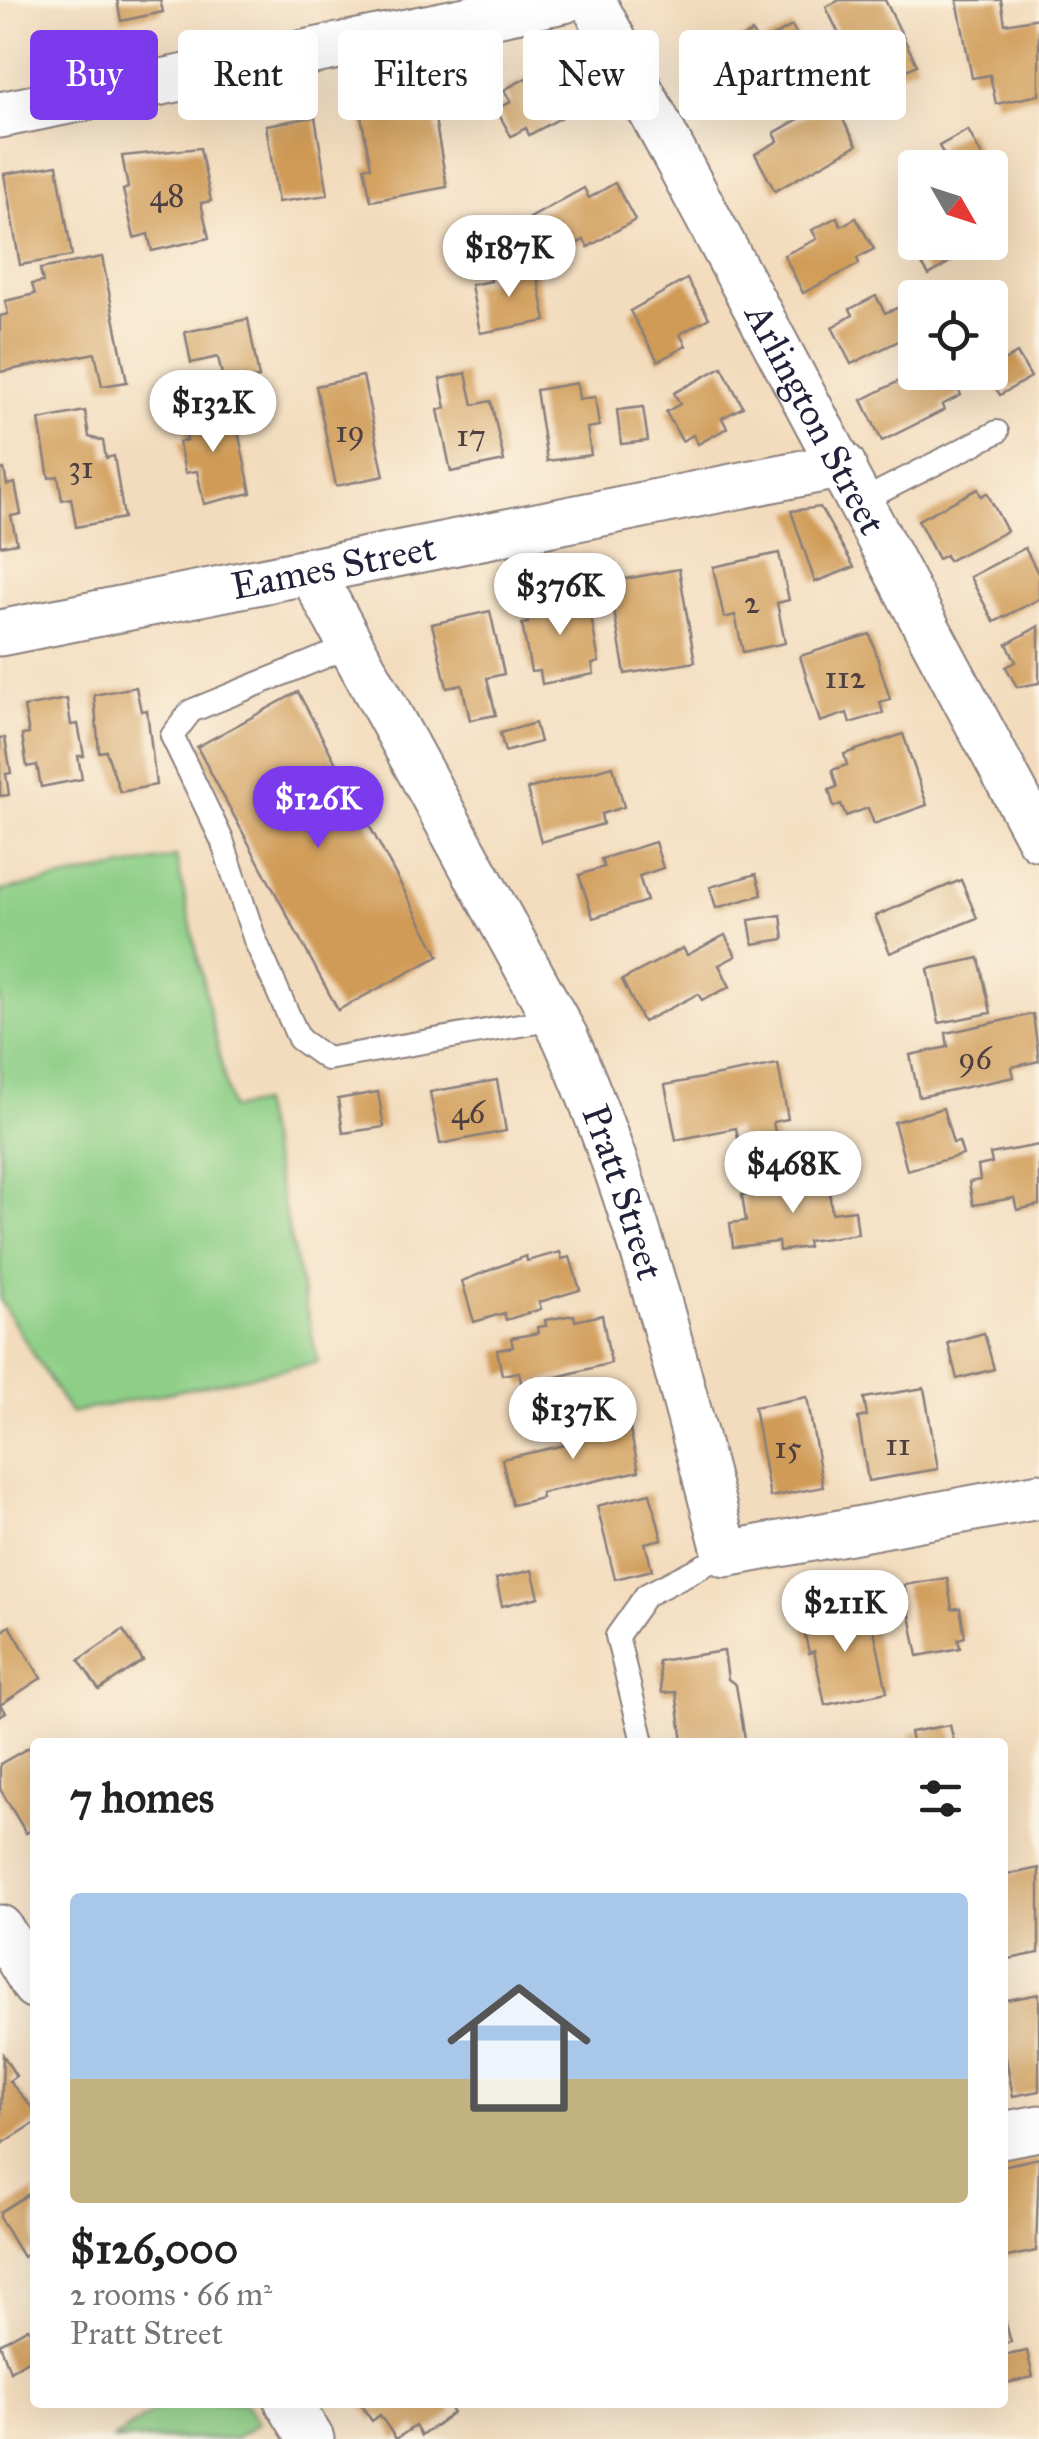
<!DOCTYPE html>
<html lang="en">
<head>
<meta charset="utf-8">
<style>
	:root { --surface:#fff; --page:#f6f6f6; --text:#222; --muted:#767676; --accent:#7c3aed }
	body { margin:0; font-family:"IM FELL Great Primer",serif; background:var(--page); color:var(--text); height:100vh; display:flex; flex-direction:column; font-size:38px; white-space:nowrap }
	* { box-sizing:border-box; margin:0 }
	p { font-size:32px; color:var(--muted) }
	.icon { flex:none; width:55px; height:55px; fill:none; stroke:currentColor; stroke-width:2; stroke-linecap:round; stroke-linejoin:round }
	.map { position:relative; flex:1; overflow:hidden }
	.details { position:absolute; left:30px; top:1738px; width:978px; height:670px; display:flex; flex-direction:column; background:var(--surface); border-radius:10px; box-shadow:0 10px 40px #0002 }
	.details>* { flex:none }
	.top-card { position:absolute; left:30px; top:30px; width:980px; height:90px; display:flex; gap:20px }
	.needle { width:65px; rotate:129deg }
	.buttons { position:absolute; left:898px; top:150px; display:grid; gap:20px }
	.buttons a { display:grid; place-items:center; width:110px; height:110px; border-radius:10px; background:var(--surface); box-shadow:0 10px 40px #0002; font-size:50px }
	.price { position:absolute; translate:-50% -85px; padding:0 22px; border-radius:35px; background:#fff; color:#222; font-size:32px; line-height:65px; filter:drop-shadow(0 2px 5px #0008) }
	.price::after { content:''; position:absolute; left:50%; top:60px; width:30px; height:22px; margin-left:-15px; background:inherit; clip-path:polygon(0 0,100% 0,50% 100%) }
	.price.selected { background:var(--accent); color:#fff }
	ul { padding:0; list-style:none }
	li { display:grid; align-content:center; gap:20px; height:530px; padding:0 40px }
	li span { display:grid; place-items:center; height:310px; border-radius:10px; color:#555 }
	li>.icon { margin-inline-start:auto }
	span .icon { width:180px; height:180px; fill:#fffc; stroke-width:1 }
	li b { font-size:42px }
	h2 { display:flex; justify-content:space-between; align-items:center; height:120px; padding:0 40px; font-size:42px }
	.chip { padding:0 35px; border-radius:10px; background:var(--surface); box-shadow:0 10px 40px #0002; font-size:35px; line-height:90px }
	.chip.selected { background:var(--accent); color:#fff }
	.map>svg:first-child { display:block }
	.green { fill:#8ecf87; stroke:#587861; stroke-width:2.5 }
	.building { fill:#d09b57 }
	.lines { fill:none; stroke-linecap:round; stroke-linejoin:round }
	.lane-casing { stroke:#8a7f7c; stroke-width:26 }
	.street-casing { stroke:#8a7f7c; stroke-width:49 }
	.lane { stroke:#fff; stroke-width:22 }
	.street { stroke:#fff; stroke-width:45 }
	.labels { text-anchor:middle; stroke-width:9; stroke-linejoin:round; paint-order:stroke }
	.number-label { font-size:32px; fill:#4e4042 }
	.street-label { font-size:38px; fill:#22223b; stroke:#fcf5e5 }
</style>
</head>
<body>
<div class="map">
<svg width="1039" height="2439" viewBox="0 0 1039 2439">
	<rect width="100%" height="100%" fill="#fcf5e5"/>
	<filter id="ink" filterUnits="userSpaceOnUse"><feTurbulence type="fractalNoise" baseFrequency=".01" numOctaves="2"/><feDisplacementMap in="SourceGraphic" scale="20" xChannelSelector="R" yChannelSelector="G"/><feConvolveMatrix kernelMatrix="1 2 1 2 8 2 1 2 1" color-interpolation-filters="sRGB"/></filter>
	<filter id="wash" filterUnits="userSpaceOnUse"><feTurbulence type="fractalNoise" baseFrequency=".0048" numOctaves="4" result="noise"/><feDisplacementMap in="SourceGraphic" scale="40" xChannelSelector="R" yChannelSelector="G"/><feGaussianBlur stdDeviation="2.25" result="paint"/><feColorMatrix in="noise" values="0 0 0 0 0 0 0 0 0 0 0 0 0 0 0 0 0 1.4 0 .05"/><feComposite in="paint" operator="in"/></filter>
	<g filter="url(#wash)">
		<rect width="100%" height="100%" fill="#f3dcbd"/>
		<g class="green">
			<polygon points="176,857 231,1109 260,1103 318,1362 70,1413 0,1300 0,891"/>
			<polygon points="167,2402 245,2403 258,2423 235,2439 113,2439"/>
		</g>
		<g id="blocks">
			<g class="building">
				<polygon points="117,0 160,0 163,12 121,21"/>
				<polygon points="840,0 885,0 917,65 866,90 826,7"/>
				<polygon points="957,0 1001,0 1005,24 1039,18 1039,95 996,104 990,75 972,78"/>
				<polygon points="792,26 819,76 793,91 781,71 775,75 782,86 756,100 751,91 723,106 703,70 730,55 726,47 752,32 759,44"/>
				<polygon points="552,64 577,109 529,135 526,128 511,136 496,109 511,102 504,90"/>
				<polygon points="832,100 857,145 775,191 755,154 778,141 774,133"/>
				<polygon points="432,102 447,187 371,201 364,167 371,167 361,116"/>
				<polygon points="315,117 328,195 278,202 266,125"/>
				<polygon points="968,130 984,160 968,168 951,168 939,146"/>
				<polygon points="200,148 211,201 201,203 209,238 152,251 148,234 134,238 123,190 128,188 122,156"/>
				<polygon points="57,165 72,256 20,265 4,174"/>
				<polygon points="615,183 635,220 588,247 584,240 552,257 530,218 584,188 589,198"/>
				<polygon points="837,217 841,226 856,218 874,249 857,258 859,264 803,293 784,255 817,239 812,230"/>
				<polygon points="925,242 962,242 967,251 929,275 913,250"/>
				<polygon points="102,257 127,382 102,386 95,353 0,372 0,316 8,314 5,301 35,294 32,284 43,282 40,269"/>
				<polygon points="535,265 546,321 480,333 471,285 491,281 490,274"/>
				<polygon points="687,279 709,318 680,334 686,346 658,361 630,311"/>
				<polygon points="876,296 885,313 902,306 915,333 851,364 832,327 853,315 850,309"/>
				<polygon points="248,319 259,378 224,384 218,357 191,363 185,332"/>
				<polygon points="1017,353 1031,377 1000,395 986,372"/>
				<polygon points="722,367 743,407 722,418 727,428 698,444 693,435 682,441 666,412 680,404 674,393"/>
				<polygon points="917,372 949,372 961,395 942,405 944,410 882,441 862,400"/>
				<polygon points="466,373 473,405 491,401 504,461 451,472 438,410 446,408 440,379"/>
				<polygon points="363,376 384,476 336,486 316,386"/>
				<polygon points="577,383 579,399 595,397 599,426 587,428 591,455 547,461 536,390"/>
				<polygon points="215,403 222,434 238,431 251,493 204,504 197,471 185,473 179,442 187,440 181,411"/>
				<polygon points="643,407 648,441 621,444 617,410"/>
				<polygon points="85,411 89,437 103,441 106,458 114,456 124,518 76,527 71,498 62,500 58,476 49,478 39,420"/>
				<polygon points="4,469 7,485 15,483 21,514 11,516 17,543 0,546 0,470"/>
				<polygon points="978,489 981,496 987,493 1007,531 948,561 946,555 938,559 918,520"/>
				<polygon points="820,507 854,567 815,582 791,511"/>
				<polygon points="1025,548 1039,575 1039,599 994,622 970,577"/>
				<polygon points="779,553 789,600 777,603 785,643 743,652 735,615 724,618 713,567"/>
				<polygon points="679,569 695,662 625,674 609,582"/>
				<polygon points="577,590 581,611 590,610 599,662 592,664 594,674 542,684 540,671 531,672 522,624 528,623 524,600"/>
				<polygon points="490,611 504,674 487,678 496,715 470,720 462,685 447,688 432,624"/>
				<polygon points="1039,626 1039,683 1017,687 1006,667 1016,662 1007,644"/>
				<polygon points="870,634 890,699 880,702 883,713 850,723 847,713 820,722 800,656"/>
				<polygon points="136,687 141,711 147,710 156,785 120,792 106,751 99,752 94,695"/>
				<polygon points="298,692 439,956 338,1010 197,747"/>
				<polygon points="67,699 71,725 78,724 84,756 78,756 82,779 41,787 37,765 27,767 22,735 29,734 24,707"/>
				<polygon points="535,723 540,742 505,752 500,733"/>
				<polygon points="903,734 927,805 874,824 868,808 846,816 841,804 834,807 829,790 837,787 832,770 847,765 844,754"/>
				<polygon points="0,738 5,738 11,773 6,774 9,795 0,796"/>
				<polygon points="613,766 624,807 601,814 603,824 541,842 527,789"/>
				<polygon points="655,842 663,868 639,876 647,901 593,918 579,875 604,867 601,859"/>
				<polygon points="756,874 762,895 716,908 710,887"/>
				<polygon points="961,880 977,918 890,953 875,916"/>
				<polygon points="781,915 784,939 753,944 749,920"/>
				<polygon points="725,935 736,956 719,965 730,987 702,1000 698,994 643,1022 622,980 683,948 687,955"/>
				<polygon points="979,958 991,1013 939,1023 928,969"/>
				<polygon points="1033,1014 1039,1061 1012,1067 1014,1077 919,1097 910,1055 948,1047 946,1033"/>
				<polygon points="778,1064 788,1119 773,1122 780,1160 743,1167 736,1128 676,1140 665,1085"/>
				<polygon points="497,1080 506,1131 440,1144 430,1092"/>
				<polygon points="378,1092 384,1127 343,1133 338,1099"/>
				<polygon points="943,1108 953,1143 959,1142 963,1155 907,1170 894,1122"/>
				<polygon points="1039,1145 1039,1205 1017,1210 1014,1198 973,1205 969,1182 980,1180 978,1166 992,1163 990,1154"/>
				<polygon points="827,1174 832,1213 855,1210 858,1234 807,1241 808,1247 779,1251 778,1242 733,1247 730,1223 746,1221 742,1195 794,1188 793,1178"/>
				<polygon points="560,1252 562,1259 570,1257 580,1290 539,1302 541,1309 506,1320 504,1313 474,1322 462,1281 526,1256 527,1261"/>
				<polygon points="574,1315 575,1321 602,1315 611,1363 522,1386 519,1372 502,1375 497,1350 513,1347 511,1338 538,1333 537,1327 546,1326 545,1320"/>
				<polygon points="984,1333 994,1369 957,1379 948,1343"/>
				<polygon points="924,1388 938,1469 868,1481 858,1418 867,1416 864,1398"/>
				<polygon points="807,1397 823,1487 770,1497 754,1407"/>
				<polygon points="627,1416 639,1471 541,1493 542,1498 512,1505 502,1459 583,1441 580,1426"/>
				<polygon points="650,1493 662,1539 645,1543 652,1570 615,1579 597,1506"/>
				<polygon points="532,1570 539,1597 502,1606 496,1579"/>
				<polygon points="947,1578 952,1609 960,1608 965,1637 958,1639 960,1648 918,1656 904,1585"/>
				<polygon points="843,1602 847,1616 870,1611 887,1692 825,1705 814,1651 809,1653 802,1622 825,1617 823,1606"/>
				<polygon points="10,1626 41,1678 0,1705 6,1712 0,1716 0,1633"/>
				<polygon points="123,1630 143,1661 99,1690 79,1660"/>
				<polygon points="724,1651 728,1679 736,1685 745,1739 683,1742 676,1692 662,1693 658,1661"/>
				<polygon points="950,1725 954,1742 912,1742 910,1732"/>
				<polygon points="35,1744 35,1828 26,1833 0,1789 0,1764"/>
				<polygon points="1039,1868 1039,1953 1004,1960 1002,1876"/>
				<polygon points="1039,1994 1039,2091 1013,2096 1002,2036 1002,2001"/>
				<polygon points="3,2055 16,2076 9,2081 35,2111 35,2123 0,2145"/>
				<polygon points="1039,2158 1036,2251 1003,2258 1002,2166"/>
				<polygon points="35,2190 35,2249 23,2257 0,2219 0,2212"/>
				<polygon points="1002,2309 1011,2342 1002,2344"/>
				<polygon points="28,2328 35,2339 35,2355 10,2371 0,2344"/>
				<polygon points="1027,2351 1033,2377 1002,2384 1002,2356"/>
				<polygon points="359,2402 457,2402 449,2408 453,2413 421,2436 415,2426 396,2439 380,2415 372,2421"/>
			</g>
		</g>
	</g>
	<g filter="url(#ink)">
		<use href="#blocks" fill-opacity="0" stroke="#8a7f7c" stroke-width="2.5"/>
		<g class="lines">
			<defs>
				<g id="lane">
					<polyline points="862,501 997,432"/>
					<polyline points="351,646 191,711 172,736 222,840 255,940 299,1039 327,1059 554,1019"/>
					<polyline points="643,1742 617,1636 646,1595 726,1554"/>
				</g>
				<g id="street">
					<path id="s1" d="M 592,0 L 1039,838"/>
					<polyline points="0,115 564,0"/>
					<path id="s2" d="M 310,570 L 565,1037 C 639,1203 679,1379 726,1554 L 1039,1496"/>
					<path id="s3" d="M 0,633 L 843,465"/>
					<polyline points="0,1928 35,1986"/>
					<polyline points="1002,2135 1039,2128"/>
					<polyline points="288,2402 311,2439"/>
				</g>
			</defs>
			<use href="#lane" class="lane-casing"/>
			<use href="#street" class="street-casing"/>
			<use href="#lane" class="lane"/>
			<use href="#street" class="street"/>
		</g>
	</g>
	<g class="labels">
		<g class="number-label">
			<text x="167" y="206">48</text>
			<text x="350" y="442">19</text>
			<text x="471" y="446">17</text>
			<text x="81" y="478">31</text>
			<text x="752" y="613">2</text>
			<text x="845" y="688">112</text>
			<text x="975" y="1069">96</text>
			<text x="468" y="1123">46</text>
			<text x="898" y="1455">11</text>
			<text x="788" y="1458">15</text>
		</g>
		<g class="street-label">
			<text dy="13" stroke="none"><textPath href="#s1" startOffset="475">Arlington Street</textPath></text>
			<text dy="13" stroke="none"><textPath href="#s3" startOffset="340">Eames Street</textPath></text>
			<text dy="13" stroke="none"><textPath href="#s2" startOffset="698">Pratt Street</textPath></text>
		</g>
	</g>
</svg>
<div class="buttons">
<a><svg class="needle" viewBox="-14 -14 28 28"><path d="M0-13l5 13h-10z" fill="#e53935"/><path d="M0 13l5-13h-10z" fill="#767676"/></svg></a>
<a><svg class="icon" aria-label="locate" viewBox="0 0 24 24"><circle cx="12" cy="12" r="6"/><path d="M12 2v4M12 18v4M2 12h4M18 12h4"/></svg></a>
</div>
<b class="price" style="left:509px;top:300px">$187K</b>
<b class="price" style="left:213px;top:455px">$132K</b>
<b class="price" style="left:560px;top:638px">$376K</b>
<b class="price selected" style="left:318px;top:851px">$126K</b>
<b class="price" style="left:793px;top:1216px">$468K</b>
<b class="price" style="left:573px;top:1462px">$137K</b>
<b class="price" style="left:845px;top:1655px">$211K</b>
<div class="top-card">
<a class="chip selected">Buy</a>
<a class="chip">Rent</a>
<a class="chip">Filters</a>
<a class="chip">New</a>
<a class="chip">Apartment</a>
</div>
<section class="details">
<h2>7 homes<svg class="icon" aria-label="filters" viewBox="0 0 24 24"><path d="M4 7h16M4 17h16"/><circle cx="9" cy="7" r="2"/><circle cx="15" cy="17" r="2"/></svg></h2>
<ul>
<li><span style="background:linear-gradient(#a9c7e8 60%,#c2b280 0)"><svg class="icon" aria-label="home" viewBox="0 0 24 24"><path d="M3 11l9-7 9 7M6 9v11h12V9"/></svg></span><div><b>$126,000</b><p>2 rooms · 66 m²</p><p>Pratt Street</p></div></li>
</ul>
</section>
</div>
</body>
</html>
